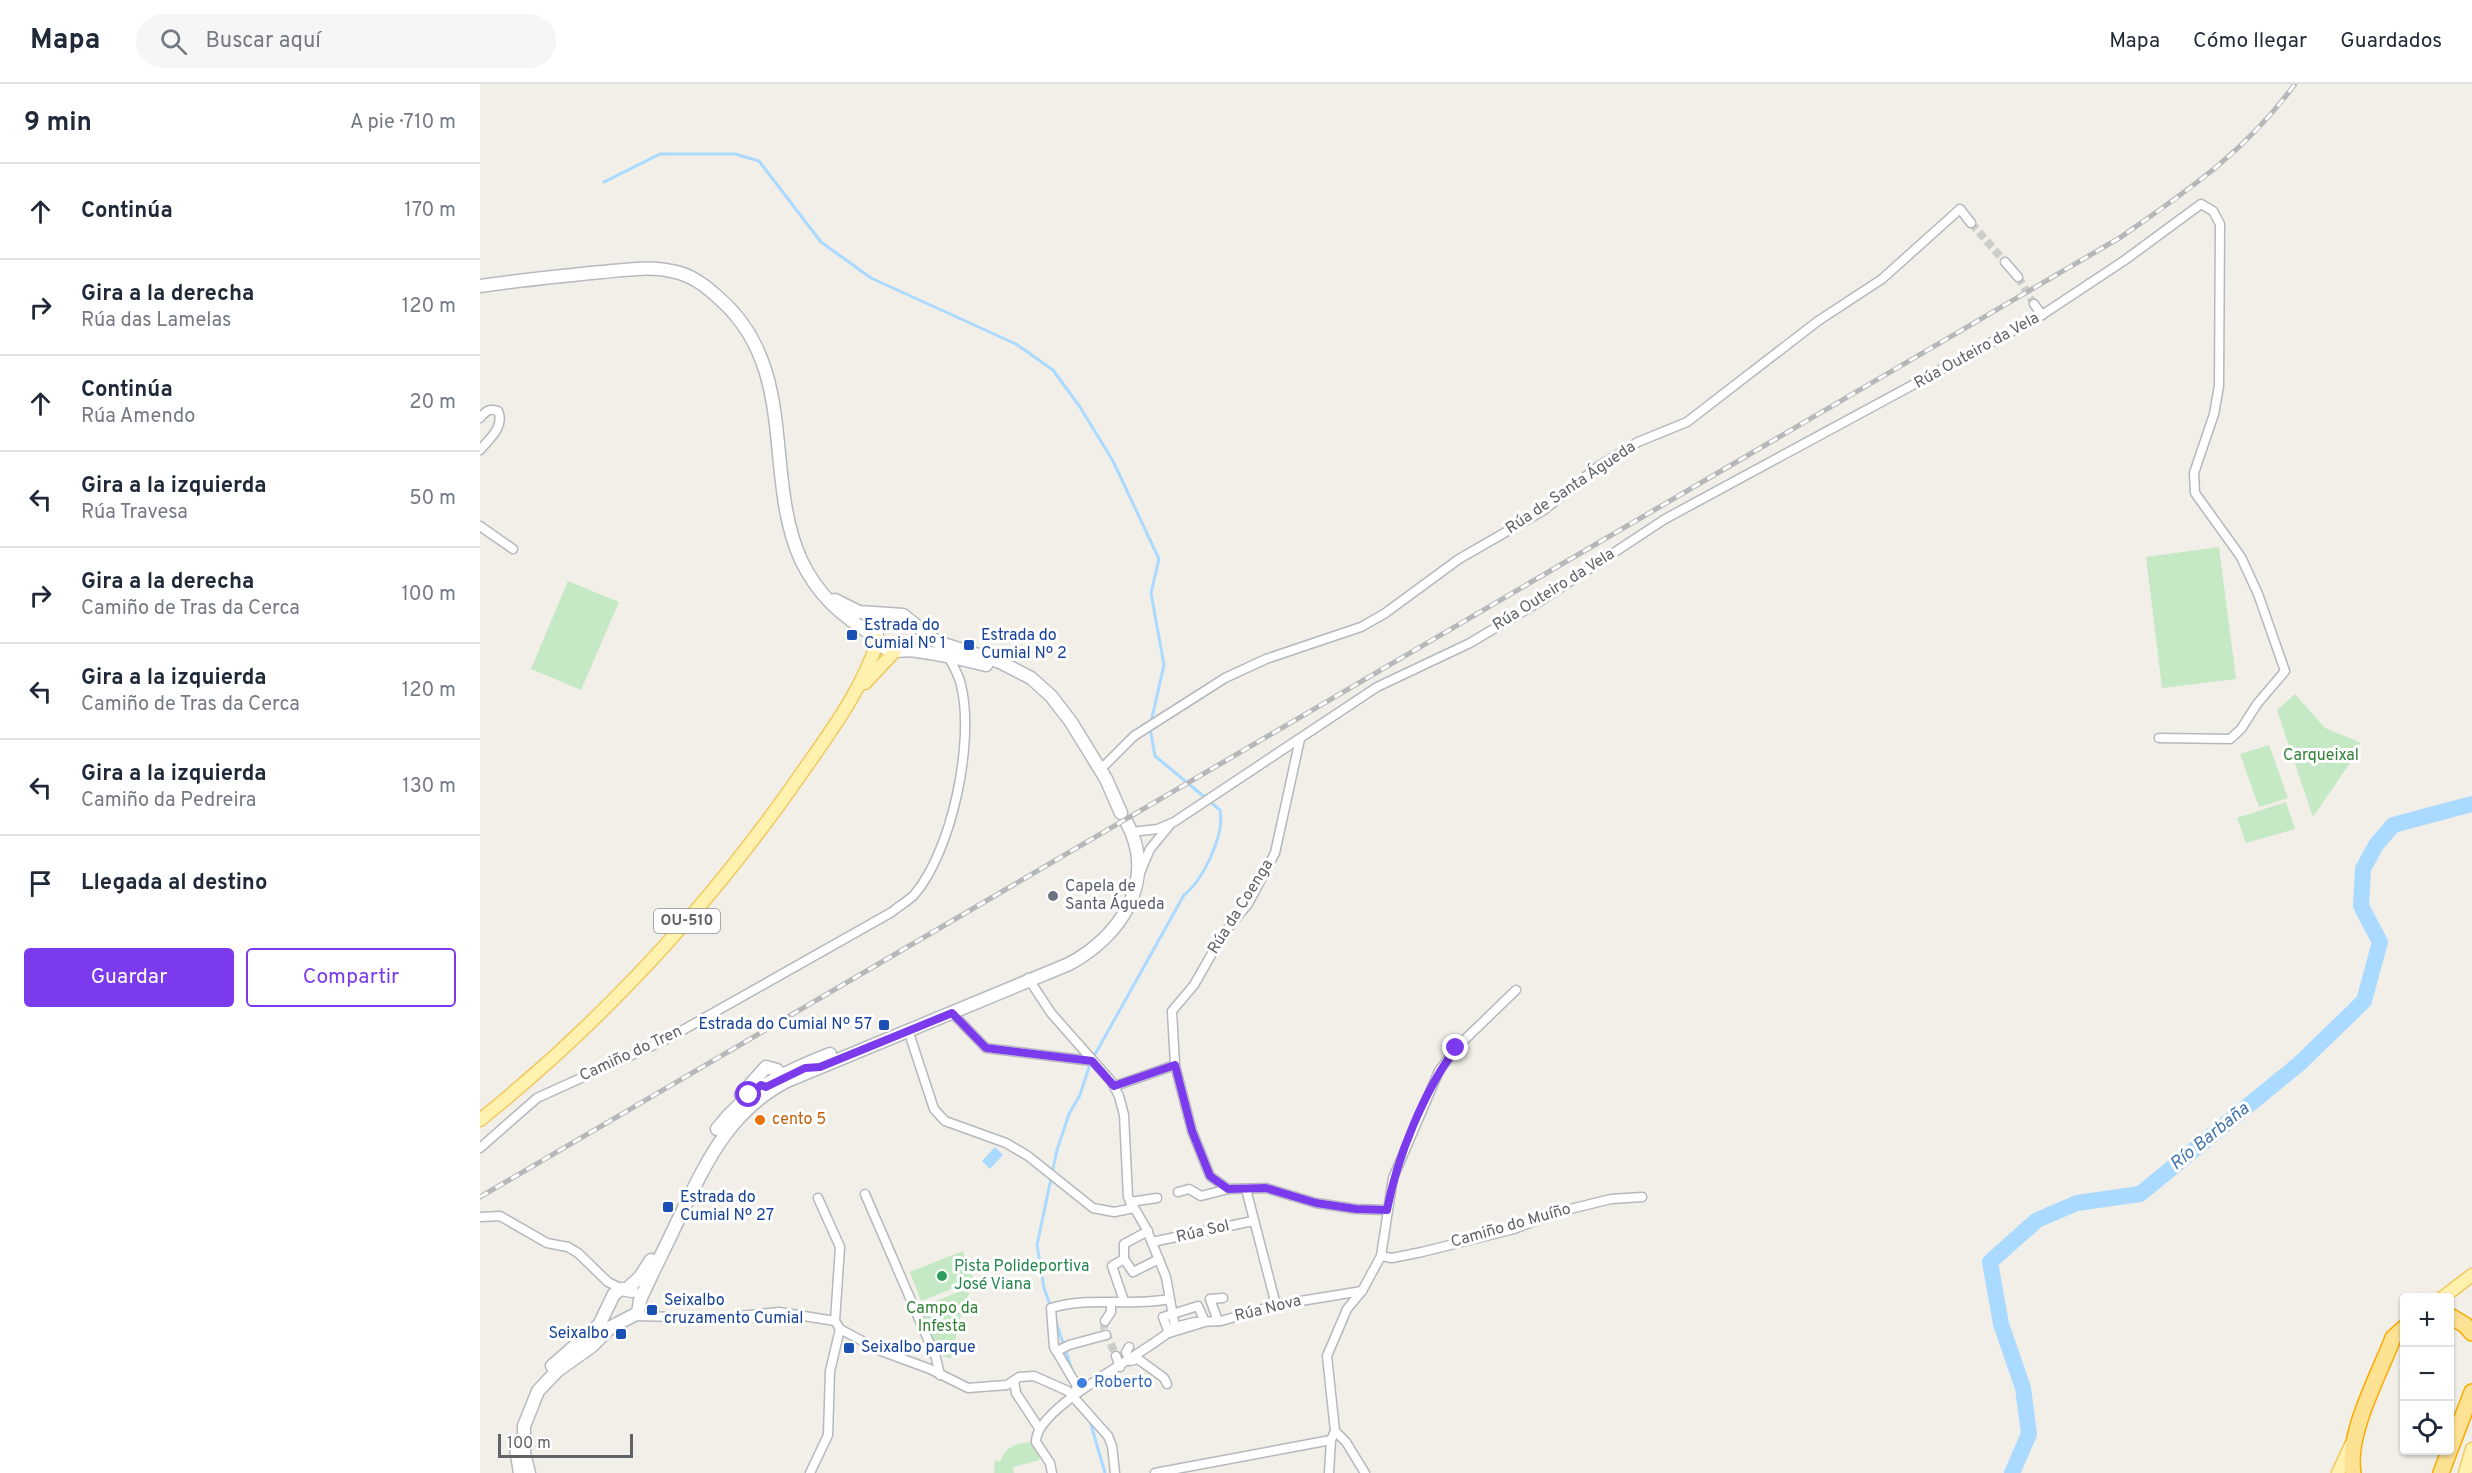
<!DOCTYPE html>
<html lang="es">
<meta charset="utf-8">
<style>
:root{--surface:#fff;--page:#f6f6f7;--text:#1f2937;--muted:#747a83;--line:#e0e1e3;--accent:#7c3aed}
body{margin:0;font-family:Overpass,sans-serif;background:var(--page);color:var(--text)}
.controls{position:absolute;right:18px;bottom:18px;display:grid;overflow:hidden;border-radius:6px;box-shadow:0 2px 4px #0004}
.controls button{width:54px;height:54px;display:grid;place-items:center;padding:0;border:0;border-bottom:2px solid var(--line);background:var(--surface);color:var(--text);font:30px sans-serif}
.scale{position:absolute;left:18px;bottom:15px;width:135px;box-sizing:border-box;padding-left:6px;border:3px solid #5f6368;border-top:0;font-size:16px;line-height:21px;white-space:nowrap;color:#5f6368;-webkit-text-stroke:4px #fff;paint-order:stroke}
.stop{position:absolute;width:18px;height:18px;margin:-14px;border:4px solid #7c3aed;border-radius:50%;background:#fff}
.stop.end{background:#7c3aed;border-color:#fff;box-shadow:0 2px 6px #0008}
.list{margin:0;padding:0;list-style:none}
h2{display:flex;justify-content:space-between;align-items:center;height:78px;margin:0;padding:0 24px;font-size:26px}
h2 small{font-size:20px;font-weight:400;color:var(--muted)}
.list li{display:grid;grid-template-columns:39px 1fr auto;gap:18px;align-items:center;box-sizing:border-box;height:96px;padding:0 24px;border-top:2px solid var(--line)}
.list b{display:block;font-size:22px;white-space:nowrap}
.list p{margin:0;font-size:20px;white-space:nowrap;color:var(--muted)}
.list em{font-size:20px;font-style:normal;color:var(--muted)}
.actions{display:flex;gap:12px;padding:18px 24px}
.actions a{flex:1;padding:14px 0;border:2px solid var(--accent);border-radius:6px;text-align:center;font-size:21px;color:var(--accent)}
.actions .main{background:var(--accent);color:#fff}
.icon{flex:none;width:33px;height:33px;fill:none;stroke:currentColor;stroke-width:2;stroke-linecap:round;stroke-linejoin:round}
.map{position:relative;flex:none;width:1992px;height:1389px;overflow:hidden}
header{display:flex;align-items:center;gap:36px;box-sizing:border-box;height:84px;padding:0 30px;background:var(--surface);border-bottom:2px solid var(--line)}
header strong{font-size:28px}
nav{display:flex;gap:33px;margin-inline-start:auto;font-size:21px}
.search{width:420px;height:54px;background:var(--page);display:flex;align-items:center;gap:15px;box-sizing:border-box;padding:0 21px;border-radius:33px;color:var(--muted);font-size:22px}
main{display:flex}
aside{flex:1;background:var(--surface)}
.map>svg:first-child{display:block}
.green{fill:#c5e8c5}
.water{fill:#aadaff}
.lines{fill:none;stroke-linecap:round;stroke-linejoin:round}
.stream{stroke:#aadaff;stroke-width:3}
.river{stroke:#aadaff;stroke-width:16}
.street-tunnel{stroke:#ccccc8;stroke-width:8;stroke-dasharray:8 4;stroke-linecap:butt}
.street-casing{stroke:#b5b8bc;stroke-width:11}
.secondary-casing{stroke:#b6babf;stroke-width:15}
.primary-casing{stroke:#f2c960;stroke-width:15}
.highway-casing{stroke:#f9ab00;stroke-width:18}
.street{stroke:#fff;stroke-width:8}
.secondary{stroke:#fff;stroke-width:12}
.primary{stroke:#fff2af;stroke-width:12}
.highway{stroke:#fde293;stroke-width:15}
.rail-casing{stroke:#b6b7b8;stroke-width:5}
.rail{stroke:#fff;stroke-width:3;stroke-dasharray:9;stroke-linecap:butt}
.route{stroke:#7c3aed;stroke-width:8}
.transit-dot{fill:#1a4fb4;stroke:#fff;stroke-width:2}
.worship-dot{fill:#6b7280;stroke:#fff;stroke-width:2}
.food-dot{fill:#e8710a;stroke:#fff;stroke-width:2}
.leisure-dot{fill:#2e9e5b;stroke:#fff;stroke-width:2}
.shop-dot{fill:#3f7fe0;stroke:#fff;stroke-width:2}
.labels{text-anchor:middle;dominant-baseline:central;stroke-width:6;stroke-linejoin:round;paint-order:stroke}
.shield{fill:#fff;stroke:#8f9295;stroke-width:1.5}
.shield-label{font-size:15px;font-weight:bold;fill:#5f6368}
.street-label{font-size:16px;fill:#5f6368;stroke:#fff}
.transit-label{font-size:16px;fill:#164399;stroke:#fff;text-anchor:start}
.park-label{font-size:16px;fill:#348238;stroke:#fff}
.worship-label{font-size:16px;fill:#5b616d;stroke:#fff;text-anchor:start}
.food-label{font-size:16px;fill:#c56008;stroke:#fff;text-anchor:start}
.leisure-label{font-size:16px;fill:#27864d;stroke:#fff;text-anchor:start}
.shop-label{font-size:16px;fill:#366cbe;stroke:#fff;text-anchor:start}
.water-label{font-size:18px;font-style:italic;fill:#4174aa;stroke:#fff}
</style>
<header>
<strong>Mapa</strong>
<div class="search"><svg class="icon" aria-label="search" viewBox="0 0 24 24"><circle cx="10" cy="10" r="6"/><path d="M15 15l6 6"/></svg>Buscar aquí</div>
<nav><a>Mapa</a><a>Cómo llegar</a><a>Guardados</a></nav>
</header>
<main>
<aside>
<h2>9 min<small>A pie · 710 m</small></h2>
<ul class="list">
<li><svg class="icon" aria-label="ahead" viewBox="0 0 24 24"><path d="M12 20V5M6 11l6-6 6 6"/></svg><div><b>Continúa</b></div><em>170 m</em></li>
<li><svg class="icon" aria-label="right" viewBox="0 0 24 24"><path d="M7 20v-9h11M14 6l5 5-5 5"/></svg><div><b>Gira a la derecha</b><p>Rúa das Lamelas</p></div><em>120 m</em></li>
<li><svg class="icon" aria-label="ahead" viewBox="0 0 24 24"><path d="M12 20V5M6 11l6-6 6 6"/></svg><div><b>Continúa</b><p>Rúa Amendo</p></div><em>20 m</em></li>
<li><svg class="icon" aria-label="left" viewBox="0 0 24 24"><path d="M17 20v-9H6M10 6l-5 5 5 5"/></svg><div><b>Gira a la izquierda</b><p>Rúa Travesa</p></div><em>50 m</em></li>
<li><svg class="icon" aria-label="right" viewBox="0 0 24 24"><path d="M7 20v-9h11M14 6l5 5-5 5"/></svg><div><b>Gira a la derecha</b><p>Camiño de Tras da Cerca</p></div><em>100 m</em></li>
<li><svg class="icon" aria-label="left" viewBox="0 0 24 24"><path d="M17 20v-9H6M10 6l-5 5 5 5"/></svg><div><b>Gira a la izquierda</b><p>Camiño de Tras da Cerca</p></div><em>120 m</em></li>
<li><svg class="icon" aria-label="left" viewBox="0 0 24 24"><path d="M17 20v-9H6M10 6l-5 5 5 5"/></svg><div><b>Gira a la izquierda</b><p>Camiño da Pedreira</p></div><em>130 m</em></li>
<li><svg class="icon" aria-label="arrive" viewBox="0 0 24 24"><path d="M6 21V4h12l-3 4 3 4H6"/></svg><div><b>Llegada al destino</b></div></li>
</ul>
<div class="actions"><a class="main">Guardar</a><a>Compartir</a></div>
</aside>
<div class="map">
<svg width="1992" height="1389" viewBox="0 0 1992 1389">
<rect width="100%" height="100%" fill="#f1efe8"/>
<g class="green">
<path d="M1739 463 1756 595 1682 604 1666 473Z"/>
<path d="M88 497 139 518 101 606 51 585Z"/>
<path d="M1815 610 1845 644 1881 659 1872 676 1833 733 1797 626Z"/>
<path d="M1789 661 1808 714 1779 723 1760 670Z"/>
<path d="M1806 718 1815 745 1766 759 1757 734Z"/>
<path d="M483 1167 494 1196 441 1217 430 1188Z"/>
<path d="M488 1204 489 1209 482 1227 471 1274C451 1274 445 1239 439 1224Z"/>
<path d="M555 1358 560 1376 533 1383 534 1389H514L515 1376 520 1378C527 1360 538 1359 555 1358Z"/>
</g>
<path class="water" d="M515 1063 523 1071 510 1085 502 1077Z"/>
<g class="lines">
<g class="stream">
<path d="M124 98 180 70H255L279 77 341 158 391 194 536 260 573 286 600 323 633 377 679 475 671 509 684 581 671 638"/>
<path d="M613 974 704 811C723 796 745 751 740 726L675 672 670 644"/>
<path d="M571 1223 564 1204 557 1161 577 1066 589 1030 600 1011 610 980"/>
<path d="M575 1235 593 1289"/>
<path d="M610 1337 625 1389"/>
</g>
<path class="river" d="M1532 1389 1549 1350 1543 1304 1521 1240 1510 1178 1557 1136 1597 1119 1660 1110 1819 980 1884 917 1900 858 1881 822 1883 785 1896 761 1913 741 1992 720"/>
<g class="street-tunnel">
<path d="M1491 139 1525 178"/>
<path d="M1538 193 1554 220"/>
<path d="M625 1237 624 1244 636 1272"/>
</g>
<defs>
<g id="street">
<path d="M1525 178 1538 193"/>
<path d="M1554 220 1562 231"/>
<path d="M0 334C6 327 9 324 18 327 25 343 9 355 0 366"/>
<path d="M0 442 33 465"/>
<path d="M820 655 795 769 768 820 743 850 714 901 692 927 695 981 712 1047 730 1092 748 1105 786 1104 836 1119 876 1125 907 1126"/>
<path d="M620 686 654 652 745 594 786 575 881 543 904 530 979 475 1064 426 1116 384 1158 358 1207 338 1338 237 1402 195 1480 125 1491 139"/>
<path d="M651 748 678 745 694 738 897 603 990 559 1059 518 1185 435 1562 231 1645 176 1721 120 1733 127 1740 140 1739 302 1734 330 1714 389 1715 409 1761 473 1778 510 1805 587 1777 620 1761 645 1750 655 1679 654"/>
<path d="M660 789 670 765 689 742"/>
<path d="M548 894 571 929 631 997 639 1012 644 1031 648 1113 666 1144 686 1193 695 1243"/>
<path d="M472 929 506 964 612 977"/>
<path d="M428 946 454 1025 465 1037 526 1059 548 1072 613 1124 634 1128 654 1124"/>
<path d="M635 1002 695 981"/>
<path d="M0 1064 57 1014 187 955 412 828C419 822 428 817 434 811 472 767 495 657 481 601 479 591 473 581 468 572"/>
<path d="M766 1105 796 1221"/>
<path d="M698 1108 709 1105 721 1112 748 1105"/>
<path d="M385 1110 456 1274 460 1291"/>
<path d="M338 1114 360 1163 355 1237"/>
<path d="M650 1118 677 1114"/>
<path d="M0 1133 20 1132 67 1159 88 1163 98 1169 128 1198 142 1205"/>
<path d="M672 1158 773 1137"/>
<path d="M901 1172 912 1174 942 1168 1034 1145 1078 1128 1131 1115 1162 1113"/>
<path d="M644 1175 653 1188 679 1175"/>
<path d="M644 1217 632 1182 644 1175V1160L668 1147"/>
<path d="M718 1222 725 1238 689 1249 683 1233Z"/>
<path d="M155 1232 241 1234 299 1228 355 1237 360 1245 401 1267 450 1285 488 1304 527 1301 539 1293 554 1292 588 1307 628 1352 632 1362 635 1389"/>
<path d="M625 1237 631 1228V1220"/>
<path d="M738 1237 730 1215 743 1214"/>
<path d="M695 1243 715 1238 741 1237 796 1221 882 1207"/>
<path d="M649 1263 646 1268 650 1277 658 1275 684 1294 687 1300"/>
<path d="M577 1267 589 1261 626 1251"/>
<path d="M636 1272 640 1283"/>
<path d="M534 1297 536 1309 559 1344"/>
<path d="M594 1311 597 1302 574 1263 571 1224C609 1212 651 1223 689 1215"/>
<path d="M855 1347 866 1358 885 1389"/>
<path d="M330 1389 348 1351 350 1287 360 1245"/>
<path d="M572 1389 570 1379 556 1358C555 1322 667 1270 695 1243"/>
<path d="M675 1389 851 1356"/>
<path d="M849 1389 851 1356 855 1347 847 1272 867 1225 882 1207 901 1172 913 1094 959 987 976 964 1036 906"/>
</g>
<g id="secondary">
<path d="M0 202C41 196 81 192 122 188 144 186 169 182 191 187 211 190 226 202 241 216 319 286 283 392 321 476 338 512 363 533 396 553"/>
<path d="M355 516 379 528 423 531 457 558 520 578 551 594 571 612 591 638 626 695 641 729"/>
<path d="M408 531C393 539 392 561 410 566 418 568 428 565 437 567 460 570 483 575 506 581"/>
<path d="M261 1011 286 983 297 986 301 994"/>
<path d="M237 1045C268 1005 304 988 350 970"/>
<path d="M147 1205 160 1193 171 1176"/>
<path d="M72 1282 119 1241 134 1210 142 1205 152 1207"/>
<path d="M36 1364 40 1389"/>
<path d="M49 1389 44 1369V1342L58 1307 77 1287 112 1262 131 1243 158 1229 160 1216C173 1187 187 1160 200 1132 227 1077 250 1026 307 997L589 880C640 853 678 797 647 739"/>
</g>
<g id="primary">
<path d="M385 599 415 567"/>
<path d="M0 1036C123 937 231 820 321 690 351 647 382 606 398 556"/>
<path d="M1962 1214 1992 1191"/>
<path d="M1858 1389 1871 1361"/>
<path d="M1985 1389 1992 1365"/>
</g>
<g id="highway">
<path d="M1970 1232 1985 1241 1992 1249"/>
<path d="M1873 1389C1866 1350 1899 1291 1913 1254L1924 1244"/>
<path d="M1961 1389 1992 1308"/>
</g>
</defs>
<use href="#street" class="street-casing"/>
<use href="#secondary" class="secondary-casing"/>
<use href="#primary" class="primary-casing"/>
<use href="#highway" class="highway-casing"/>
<use href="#street" class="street"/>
<use href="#secondary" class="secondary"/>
<use href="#primary" class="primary"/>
<use href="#highway" class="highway"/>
<defs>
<path id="rail" d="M0 1113 1641 153C1710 105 1765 68 1815 0"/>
</defs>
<use href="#rail" class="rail-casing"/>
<use href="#rail" class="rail"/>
</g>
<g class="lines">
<path class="route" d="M269 1011 281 1001 286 1003 325 984 340 983 472 929 506 964 612 977 634 1002 695 981 712 1047 730 1092 748 1105 786 1104 836 1119 876 1125 907 1126C917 1073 944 1007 976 964"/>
</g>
<g class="transit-dot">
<rect x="366" y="545" width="12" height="12" rx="3"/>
<rect x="483" y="555" width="12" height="12" rx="3"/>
<rect x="398" y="935" width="12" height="12" rx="3"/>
<rect x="182" y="1117" width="12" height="12" rx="3"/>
<rect x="166" y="1220" width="12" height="12" rx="3"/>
<rect x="135" y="1244" width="12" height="12" rx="3"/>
<rect x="363" y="1258" width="12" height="12" rx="3"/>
</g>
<circle class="worship-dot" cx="573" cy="812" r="6"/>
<circle class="food-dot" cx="280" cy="1036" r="6"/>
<circle class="leisure-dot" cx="462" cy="1192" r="6"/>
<circle class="shop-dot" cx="602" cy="1299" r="6"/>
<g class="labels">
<rect class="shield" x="174" y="825" width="66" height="24" rx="4.5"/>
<g class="shield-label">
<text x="207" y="837">OU-510</text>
</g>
<g class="street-label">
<text transform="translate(1497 267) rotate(-29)">Rúa Outeiro da Vela</text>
<text transform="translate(1091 404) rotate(-34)">Rúa de Santa Águeda</text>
<text transform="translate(1074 506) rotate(-32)">Rúa Outeiro da Vela</text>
<text transform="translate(761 823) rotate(-58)">Rúa da Coenga</text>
<text transform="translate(151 970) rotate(-25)">Camiño do Tren</text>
<text transform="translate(1031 1142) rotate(-16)">Camiño do Muíño</text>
<text transform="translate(723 1148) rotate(-13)">Rúa Sol</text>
<text transform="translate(788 1225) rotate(-14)">Rúa Nova</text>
</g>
<g class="transit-label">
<text x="384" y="542">Estrada do<tspan x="384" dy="18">Cumial Nº 1</tspan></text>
<text x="501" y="552">Estrada do<tspan x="501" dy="18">Cumial Nº 2</tspan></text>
<text x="392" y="941" text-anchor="end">Estrada do Cumial Nº 57</text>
<text x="200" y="1114">Estrada do<tspan x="200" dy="18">Cumial Nº 27</tspan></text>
<text x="184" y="1217">Seixalbo<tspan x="184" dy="18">cruzamento Cumial</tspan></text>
<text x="129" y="1250" text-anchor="end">Seixalbo</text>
<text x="381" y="1264">Seixalbo parque</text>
</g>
<g class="park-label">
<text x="1841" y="672">Carqueixal</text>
<text x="462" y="1225">Campo da<tspan x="462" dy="18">Infesta</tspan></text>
</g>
<g class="worship-label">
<text x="585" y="803">Capela de<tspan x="585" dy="18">Santa Águeda</tspan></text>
</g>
<g class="food-label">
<text x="292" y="1036">cento 5</text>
</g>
<g class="leisure-label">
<text x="474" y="1183">Pista Polideportiva<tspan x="474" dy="18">José Viana</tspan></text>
</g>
<g class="shop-label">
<text x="614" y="1299">Roberto</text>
</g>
<g class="water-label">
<text transform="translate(1730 1053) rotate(-39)">Río Barbaña</text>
</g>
</g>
</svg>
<div class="controls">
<button>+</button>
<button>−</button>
<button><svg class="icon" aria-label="locate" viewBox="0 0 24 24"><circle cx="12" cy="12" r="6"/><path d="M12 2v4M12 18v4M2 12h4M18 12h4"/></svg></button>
</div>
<div class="scale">100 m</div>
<div class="stop" style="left:269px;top:1011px"></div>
<div class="stop end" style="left:976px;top:964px"></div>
</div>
</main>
